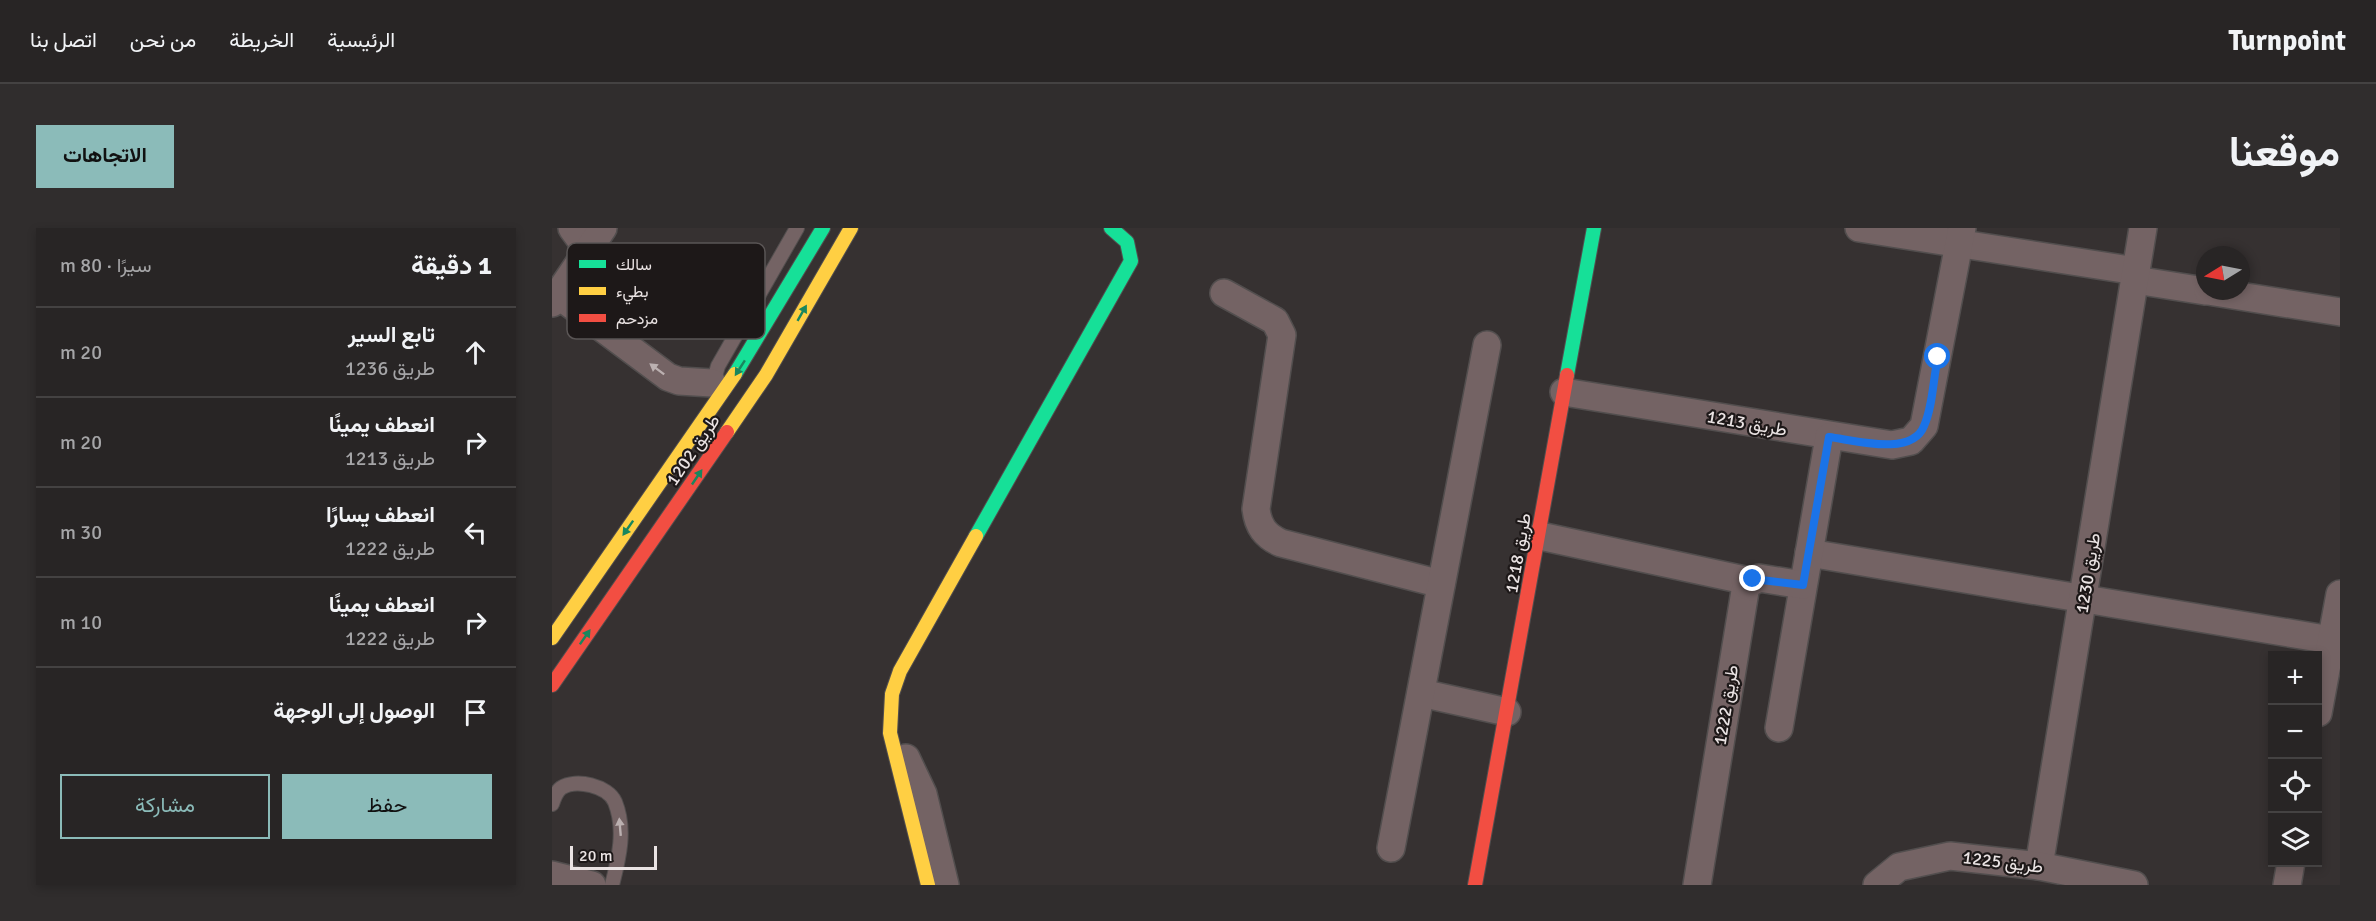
<!DOCTYPE html>
<html lang="ar">
<meta charset="utf-8">
<style>
:root{--surface:#282525;--page:#302d2d;--text:#f1f3f6;--muted:#a5a5a7;--line:#444242;--accent:#8bbbb9}
body{margin:0;font-family:Signika,Vazirmatn,sans-serif;background:var(--page);color:var(--text);direction:rtl}
.controls{position:absolute;right:18px;bottom:18px;display:grid;overflow:hidden;border-radius:0px;box-shadow:0 3px 9px #0003}
.controls button{width:54px;height:54px;display:grid;place-items:center;padding:0;border:0;border-bottom:2px solid var(--line);background:var(--surface);color:var(--text);font:30px sans-serif}
.compass{position:absolute;left:1644px;top:18px;width:54px;height:54px;border-radius:50%;background:var(--surface);box-shadow:0 3px 9px #0003;rotate:260deg}
.scale{position:absolute;left:18px;bottom:15px;width:87px;box-sizing:border-box;padding-left:6px;border:3px solid #eae3e3;border-top:0;font-size:16px;line-height:21px;white-space:nowrap;color:#eae3e3;-webkit-text-stroke:4px #1d1818;paint-order:stroke}
.stop{position:absolute;width:18px;height:18px;margin:-14px;border:4px solid #1a73e8;border-radius:50%;background:#fff}
.stop.end{background:#1a73e8;border-color:#fff;box-shadow:0 2px 6px #0008}
.list{margin:0;padding:0;list-style:none}
h2{display:flex;justify-content:space-between;align-items:center;height:78px;margin:0;padding:0 24px;font-size:26px}
h2 small{font-size:20px;font-weight:400;color:var(--muted)}
.list li{display:grid;grid-template-columns:39px 1fr auto;gap:18px;align-items:center;box-sizing:border-box;height:90px;padding:0 24px;border-top:2px solid var(--line)}
.list b{display:block;font-size:22px;white-space:nowrap}
.list p{margin:0;font-size:20px;white-space:nowrap;color:var(--muted)}
.list em{font-size:20px;font-style:normal;color:var(--muted)}
.actions{display:flex;gap:12px;padding:18px 24px}
.actions a{flex:1;padding:14px 0;border:2px solid var(--accent);border-radius:0px;text-align:center;font-size:21px;color:var(--accent)}
.actions .main{background:var(--accent);color:#111}
.icon{flex:none;width:33px;height:33px;fill:none;stroke:currentColor;stroke-width:2;stroke-linecap:round;stroke-linejoin:round}
.map{position:relative;flex:none;width:1788px;height:657px;overflow:hidden;direction:ltr;border-radius:0px}
header{display:flex;align-items:center;gap:36px;box-sizing:border-box;height:84px;padding:0 30px;background:var(--surface);border-bottom:2px solid var(--line)}
header strong{font-size:28px}
nav{display:flex;gap:33px;margin-inline-start:auto;font-size:21px}
.intro{display:flex;align-items:center;justify-content:space-between;box-sizing:border-box;height:144px;padding:0 36px}
h1{margin:0;font-size:42px}
.button{padding:15px 27px;border-radius:0px;background:var(--accent);color:#111;font-size:21px;font-weight:700}
main{display:flex;gap:36px;padding:0 36px}
aside{flex:1;background:var(--surface);border-radius:0px;box-shadow:0 3px 9px #0003}
.map>svg:first-child{display:block}
.lines{fill:none;stroke-linecap:round;stroke-linejoin:round}
.lane-casing{stroke:#524e4e;stroke-width:16}
.street-casing{stroke:#524e4e;stroke-width:30}
.fast-casing{stroke:#524e4e;stroke-width:16}
.slow-casing{stroke:#524e4e;stroke-width:16}
.jam-casing{stroke:#524e4e;stroke-width:16}
.lane{stroke:#746364;stroke-width:14}
.street{stroke:#746364;stroke-width:27}
.fast{stroke:#16e098;stroke-width:14}
.slow{stroke:#ffcf43;stroke-width:14}
.jam{stroke:#f24e42;stroke-width:14}
.oneway{fill:#19865e}
.oneway2{fill:#bbb0b0}
.route{stroke:#1a73e8;stroke-width:8}
.labels{text-anchor:middle;dominant-baseline:central;stroke-width:4.5;stroke-linejoin:round;paint-order:stroke}
.street-label{font-size:18px;fill:#eae3e3;stroke:#1d1818}
.key{fill:#1d1818;stroke:#5a5555;stroke-width:1.5}
.key-label{font-size:16px;fill:#eae3e3}
</style>
<header>
<strong>Turnpoint</strong>
<nav><a>الرئيسية</a><a>الخريطة</a><a>من نحن</a><a>اتصل بنا</a></nav>
</header>
<div class="intro"><h1>موقعنا</h1><a class="button">الاتجاهات</a></div>
<main>
<div class="map">
<svg width="1788" height="657" viewBox="0 0 1788 657">
<rect width="100%" height="100%" fill="#363131"/>
<g class="lines">
<defs>
<g id="lane">
<path d="M160 159 166 138 245 0"/>
<path d="M0 576C2 570 4 564 9 560 24 550 56 558 63 574 74 601 67 630 60 657"/>
</g>
<g id="street">
<path d="M20 0 36 22"/>
<path d="M1307 0 1584 43"/>
<path d="M1583 52 1653 63"/>
<path d="M1656 63 1788 84"/>
<path d="M672 65 723 93 730 107 704 281C706 298 713 308 729 315L889 356"/>
<path d="M6 67 116 149 127 153 160 155"/>
<path d="M0 75 51 0"/>
<path d="M1012 164 1340 217 1359 213 1372 198 1410 0"/>
<path d="M988 308 1197 353"/>
<path d="M1257 325 1779 412"/>
<path d="M869 465 955 484"/>
<path d="M1766 485 1788 366"/>
<path d="M1227 500 1277 209"/>
<path d="M354 530 371 566 393 657"/>
<path d="M839 620 935 117"/>
<path d="M1487 638 1591 0"/>
<path d="M0 647 40 657"/>
<path d="M1145 657 1194 357 1207 350 1251 357"/>
<path d="M1325 657 1347 639 1398 628 1487 638 1582 657"/>
<path d="M1735 657 1739 634"/>
</g>
<g id="fast">
<path d="M183 146 271 0"/>
<path d="M1015 147 1042 0"/>
<path d="M424 308 579 33 575 14 559 0"/>
</g>
<g id="slow">
<path d="M175 204 214 147 299 0"/>
<path d="M0 410 183 146"/>
<path d="M376 657 338 505 340 466 348 443 424 308"/>
</g>
<g id="jam">
<path d="M0 457 175 204"/>
<path d="M923 657 1015 147"/>
</g>
</defs>
<use href="#lane" class="lane-casing"/>
<use href="#street" class="street-casing"/>
<use href="#fast" class="fast-casing"/>
<use href="#slow" class="slow-casing"/>
<use href="#jam" class="jam-casing"/>
<use href="#lane" class="lane"/>
<use href="#street" class="street"/>
<use href="#fast" class="fast"/>
<use href="#slow" class="slow"/>
<use href="#jam" class="jam"/>
</g>
<defs><path id="oneway-solid" d="M-6-.8H1V-3.2L6.5 0L1 3.2V.8H-6Z" transform="scale(1.5)"/></defs>
<g class="oneway">
<use href="#oneway-solid" transform="translate(250 85) rotate(-60)"/>
<use href="#oneway-solid" transform="translate(188 140) rotate(123)"/>
<use href="#oneway-solid" transform="translate(145 249) rotate(-56)"/>
<use href="#oneway-solid" transform="translate(76 300) rotate(125)"/>
<use href="#oneway-solid" transform="translate(33 409) rotate(-55)"/>
</g>
<g class="oneway2">
<use href="#oneway-solid" transform="translate(105 141) rotate(-143)"/>
<use href="#oneway-solid" transform="translate(68 599) rotate(-95)"/>
</g>
<g class="lines">
<path class="route" d="M1201 351 1251 357 1277 209C1302 212 1360 229 1372 198 1381 178 1381 151 1386 129"/>
</g>
<g class="labels">
<g class="street-label">
<text transform="translate(1195 195) rotate(10)">طريق 1213</text>
<text transform="translate(141 222) rotate(-56)">طريق 1202</text>
<text transform="translate(966 325) rotate(-80)">طريق 1218</text>
<text transform="translate(1536 345) rotate(-81)">طريق 1230</text>
<text transform="translate(1174 477) rotate(-81)">طريق 1222</text>
<text transform="translate(1451 634) rotate(7)">طريق 1225</text>
</g>
</g>
<rect x="15" y="15" width="198" height="96" rx="9" class="key"/>
<rect x="27" y="32" width="27" height="8" fill="#16e098"/>
<rect x="27" y="59" width="27" height="8" fill="#ffcf43"/>
<rect x="27" y="86" width="27" height="8" fill="#f24e42"/>
<g class="key-label">
<text x="64" y="42">سالك</text>
<text x="64" y="69">بطيء</text>
<text x="64" y="96">مزدحم</text>
</g>
</svg>
<div class="controls">
<button>+</button>
<button>−</button>
<button><svg class="icon" aria-label="locate" viewBox="0 0 24 24"><circle cx="12" cy="12" r="6"/><path d="M12 2v4M12 18v4M2 12h4M18 12h4"/></svg></button>
<button><svg class="icon" aria-label="layers" viewBox="0 0 24 24"><path d="M12 4l9 5-9 5-9-5zM3 14l9 5 9-5"/></svg></button>
</div>
<svg class="compass" viewBox="-18 -18 36 36"><path d="M0-13l5 13h-10z" fill="#e53935"/><path d="M0 13l5-13h-10z" fill="#a5a5a7"/></svg>
<div class="scale">20 m</div>
<div class="stop" style="left:1386px;top:129px"></div>
<div class="stop end" style="left:1201px;top:351px"></div>
</div>
<aside>
<h2>1 دقيقة<small>سيرًا · 80 m</small></h2>
<ul class="list">
<li><svg class="icon" aria-label="ahead" viewBox="0 0 24 24"><path d="M12 20V5M6 11l6-6 6 6"/></svg><div><b>تابع السير</b><p>طريق 1236</p></div><em>20 m</em></li>
<li><svg class="icon" aria-label="right" viewBox="0 0 24 24"><path d="M7 20v-9h11M14 6l5 5-5 5"/></svg><div><b>انعطف يمينًا</b><p>طريق 1213</p></div><em>20 m</em></li>
<li><svg class="icon" aria-label="left" viewBox="0 0 24 24"><path d="M17 20v-9H6M10 6l-5 5 5 5"/></svg><div><b>انعطف يسارًا</b><p>طريق 1222</p></div><em>30 m</em></li>
<li><svg class="icon" aria-label="right" viewBox="0 0 24 24"><path d="M7 20v-9h11M14 6l5 5-5 5"/></svg><div><b>انعطف يمينًا</b><p>طريق 1222</p></div><em>10 m</em></li>
<li><svg class="icon" aria-label="arrive" viewBox="0 0 24 24"><path d="M6 21V4h12l-3 4 3 4H6"/></svg><div><b>الوصول إلى الوجهة</b></div></li>
</ul>
<div class="actions"><a class="main">حفظ</a><a>مشاركة</a></div>
</aside>
</main>
